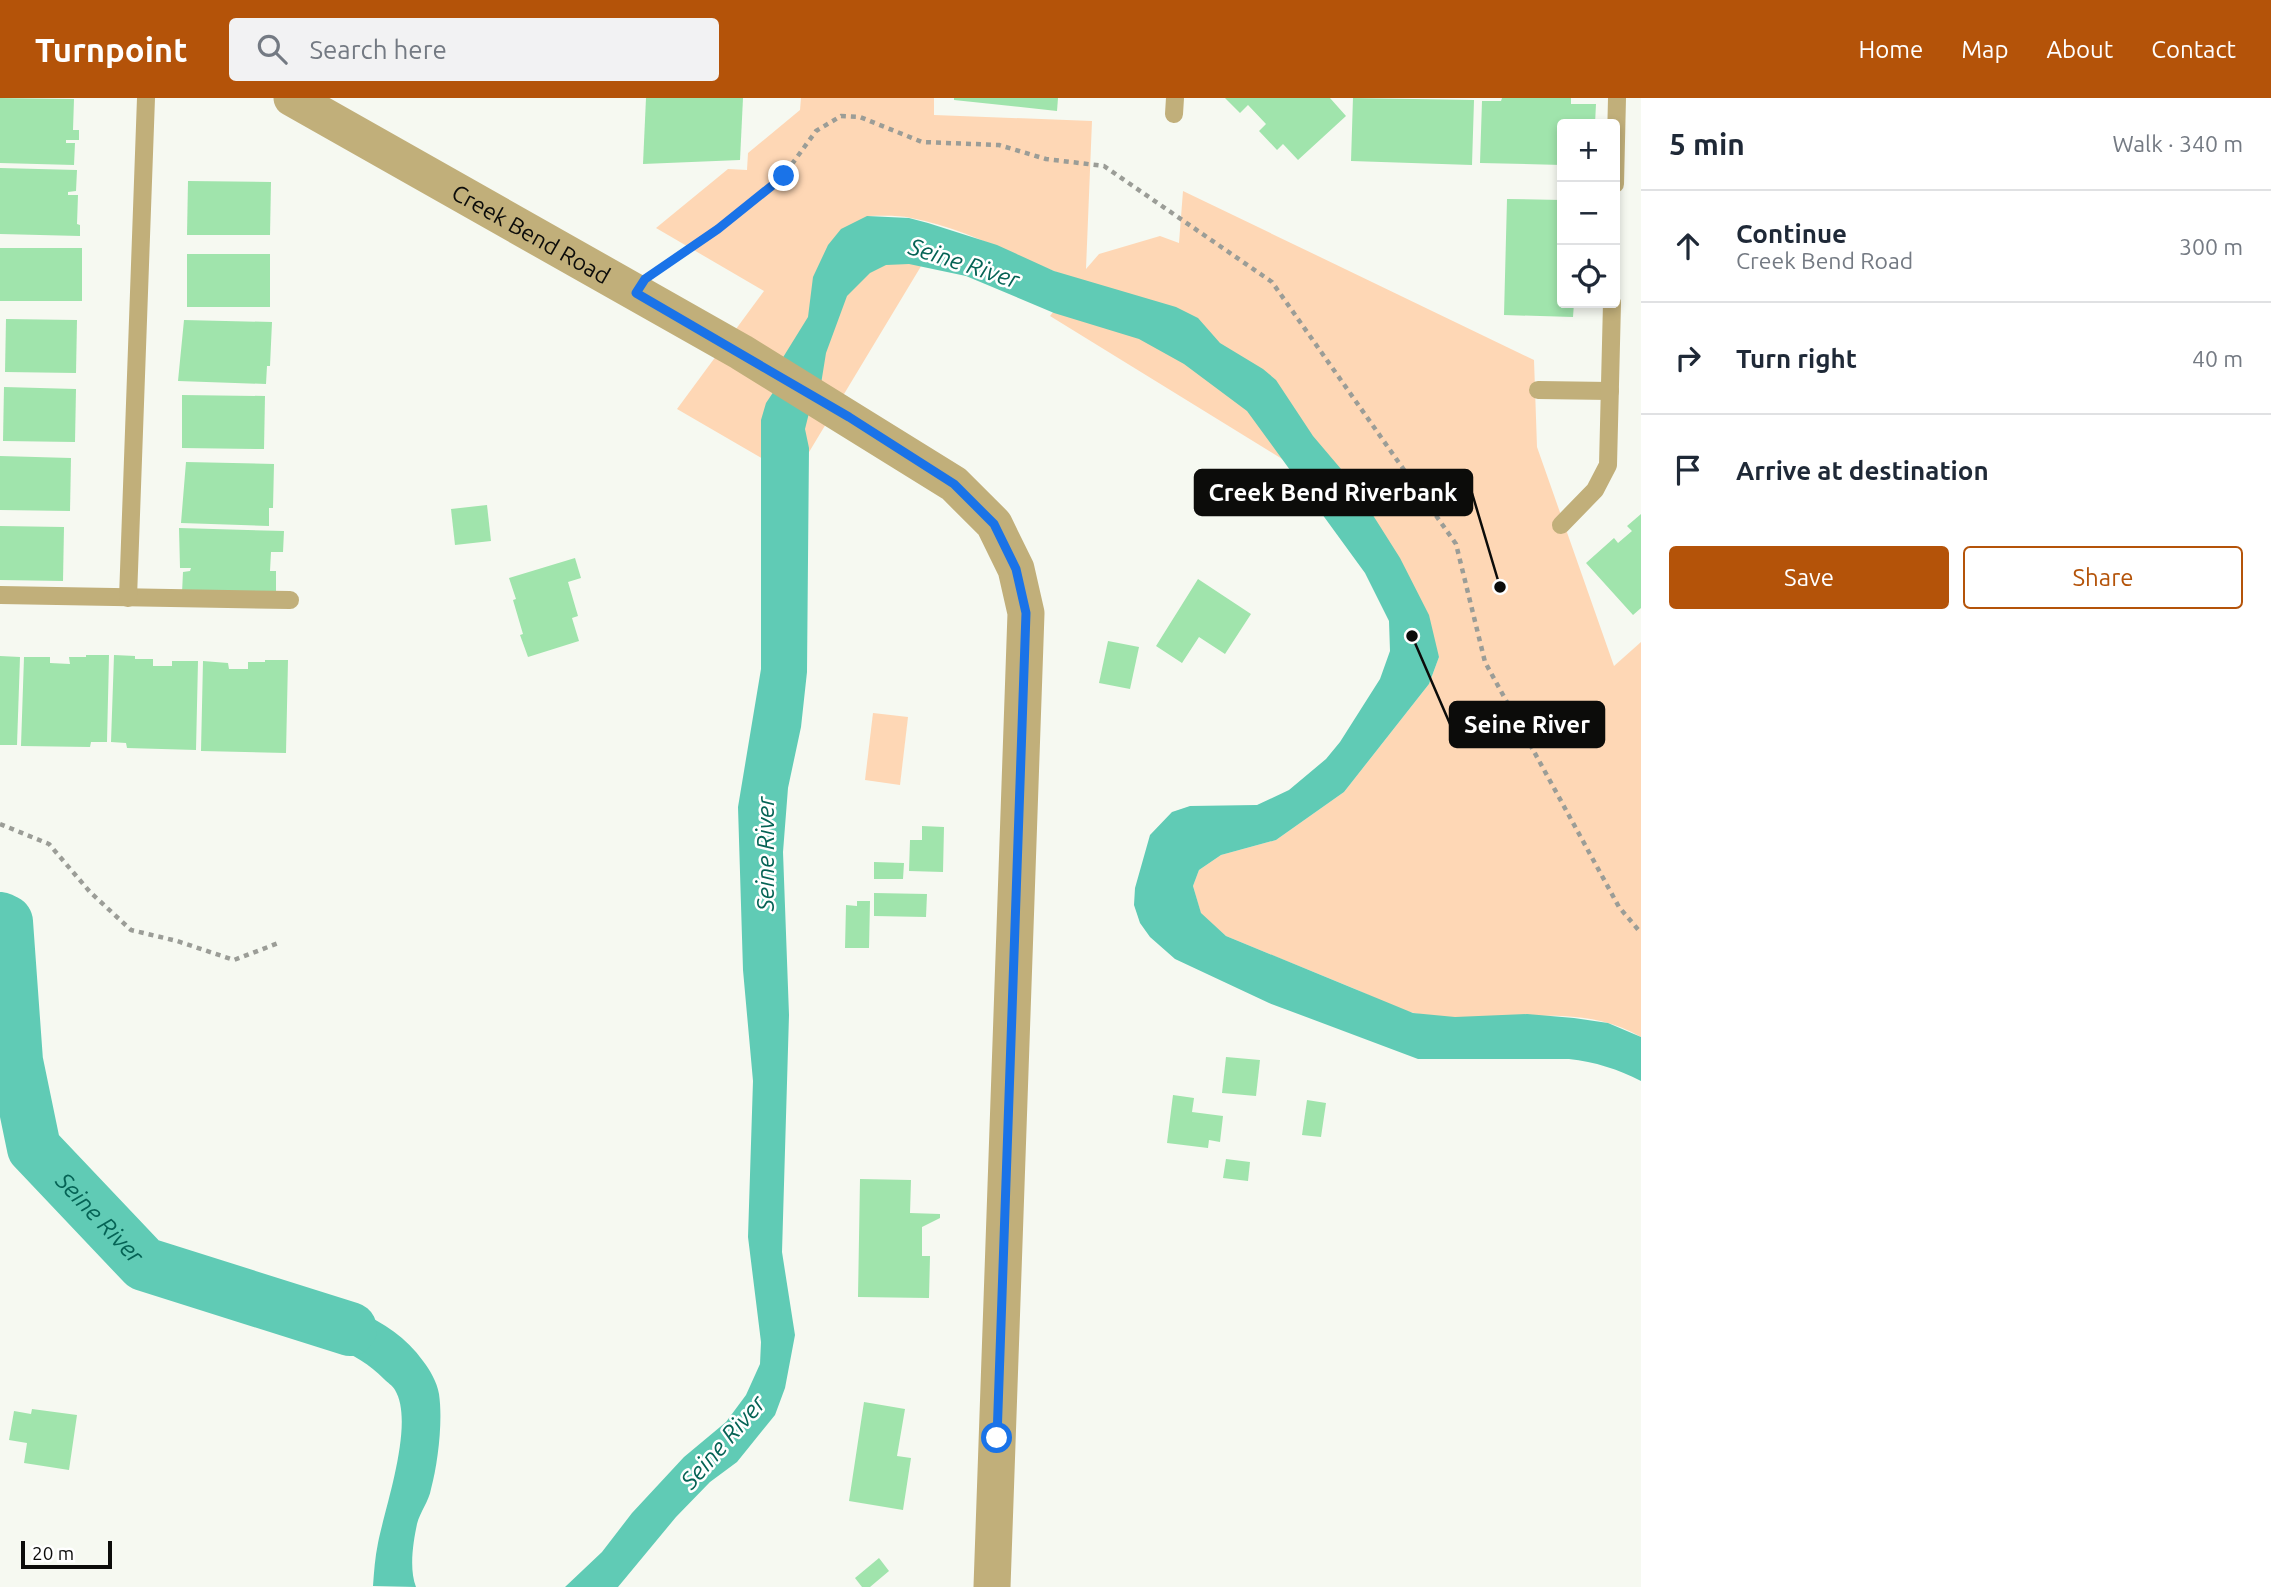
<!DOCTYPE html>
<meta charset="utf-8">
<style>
:root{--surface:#fff;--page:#f2f2f3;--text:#1f2937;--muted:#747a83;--line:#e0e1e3;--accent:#b45309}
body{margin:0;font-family:Ubuntu,sans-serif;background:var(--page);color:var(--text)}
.controls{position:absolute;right:21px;top:21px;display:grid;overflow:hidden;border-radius:7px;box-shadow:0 4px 10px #0003}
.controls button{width:63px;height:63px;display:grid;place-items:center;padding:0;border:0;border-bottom:2px solid var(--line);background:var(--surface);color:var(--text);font:35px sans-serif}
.scale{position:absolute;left:21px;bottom:18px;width:91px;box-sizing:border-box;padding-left:7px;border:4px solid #0c0c0a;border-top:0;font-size:19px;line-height:24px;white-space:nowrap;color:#0c0c0a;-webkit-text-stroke:5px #fff;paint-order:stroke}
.stop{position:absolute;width:21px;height:21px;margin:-16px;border:5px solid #1a73e8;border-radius:50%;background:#fff}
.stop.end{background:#1a73e8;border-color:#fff;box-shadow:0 2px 7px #0008}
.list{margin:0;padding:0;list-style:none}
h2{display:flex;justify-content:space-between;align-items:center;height:91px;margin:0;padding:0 28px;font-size:30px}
h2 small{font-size:23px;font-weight:400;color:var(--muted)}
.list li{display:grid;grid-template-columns:46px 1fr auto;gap:21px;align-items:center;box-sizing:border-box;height:112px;padding:0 28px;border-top:2px solid var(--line)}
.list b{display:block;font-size:26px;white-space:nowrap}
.list p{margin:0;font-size:23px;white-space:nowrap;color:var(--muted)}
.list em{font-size:23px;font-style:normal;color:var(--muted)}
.actions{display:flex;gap:14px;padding:21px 28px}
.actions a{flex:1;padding:16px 0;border:2px solid var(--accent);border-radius:7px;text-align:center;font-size:24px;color:var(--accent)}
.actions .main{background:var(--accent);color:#fff}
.icon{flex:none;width:38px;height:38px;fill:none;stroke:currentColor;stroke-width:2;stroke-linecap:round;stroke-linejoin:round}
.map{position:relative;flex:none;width:1641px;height:1489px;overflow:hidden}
header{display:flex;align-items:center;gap:42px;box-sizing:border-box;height:98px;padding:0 35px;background:var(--accent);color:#fff}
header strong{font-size:33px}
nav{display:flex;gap:38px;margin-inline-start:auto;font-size:24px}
.search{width:490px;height:63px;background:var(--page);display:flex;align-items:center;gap:18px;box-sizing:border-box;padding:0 24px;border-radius:7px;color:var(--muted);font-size:26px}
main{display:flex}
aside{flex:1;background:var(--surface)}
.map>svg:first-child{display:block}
.green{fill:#fed7b5}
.water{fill:#60cbb5}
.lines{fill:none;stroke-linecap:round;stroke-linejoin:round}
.river{stroke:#60cbb5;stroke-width:54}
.building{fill:#a0e4ac}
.path{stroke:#9b9d97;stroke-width:4.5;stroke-dasharray:5 5;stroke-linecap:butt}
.service{stroke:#c1af7a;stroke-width:18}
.minor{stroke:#c1af7a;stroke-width:37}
.route{stroke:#1a73e8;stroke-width:9}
.labels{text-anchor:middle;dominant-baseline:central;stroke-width:5;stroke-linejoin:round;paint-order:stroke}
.street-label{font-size:23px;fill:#0c0c0a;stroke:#fff}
.water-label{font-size:24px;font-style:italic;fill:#056355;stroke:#fff}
.leader{fill:none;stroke:#0c0c0a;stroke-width:2.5}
.callout-dot{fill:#0c0c0a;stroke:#fff;stroke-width:2.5}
.callout{fill:#0c0c0a;stroke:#0c0c0a;stroke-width:2.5}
.callout-label{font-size:24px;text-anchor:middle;font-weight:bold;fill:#fff}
</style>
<header>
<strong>Turnpoint</strong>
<div class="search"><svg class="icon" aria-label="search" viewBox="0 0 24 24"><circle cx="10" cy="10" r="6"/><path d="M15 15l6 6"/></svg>Search here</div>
<nav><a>Home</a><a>Map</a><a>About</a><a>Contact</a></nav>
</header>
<main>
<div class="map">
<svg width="1641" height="1489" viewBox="0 0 1641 1489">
<rect width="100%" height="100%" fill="#f6f9f1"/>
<g class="green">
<path d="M801 0H934V17L1092 23 1086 171 1099 156 1160 138 1179 145 1183 93 1534 262 1537 349 1614 568 1641 544V939C1572 898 1487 932 1414 915 1394 911 1374 899 1355 891 1312 873 1269 856 1226 838L1201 816 1193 788 1199 772 1221 757 1276 742 1344 694 1429 586 1439 559 1373 417 1050 218 1078 182C1022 163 970 131 911 120 897 117 882 118 868 118L932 150 794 379 677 311 764 193 656 130 728 71 747 72 748 55 800 12Z"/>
<path d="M873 615 908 619 900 687 865 682Z"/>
</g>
<g class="water">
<path d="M867 118 909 120 928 125 997 147 1054 173 1176 209 1198 220 1220 245 1263 271 1276 282 1313 338 1352 384 1400 460 1429 517 1439 559 1429 586 1344 694 1276 742 1221 757 1199 772 1193 788 1201 815 1226 838 1413 915 1455 919 1527 916 1574 920 1608 925 1641 939V983C1618 971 1595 964 1569 961H1418L1269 905 1175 861 1150 839 1140 825 1134 807 1135 790 1150 737 1172 714 1190 708 1257 707 1289 692 1326 661 1340 644 1380 581 1390 553 1389 523 1365 475 1247 313 1184 266 1139 241 1054 215 966 178 909 166 886 167 870 175 847 198 826 255 821 286 809 315 805 331 809 350 807 574 801 629 788 690 783 754 789 917 782 1154 795 1237 785 1290 775 1317 737 1364 710 1384 676 1419 618 1489H565L602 1454 632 1415 684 1359 726 1324 746 1297 760 1266 761 1244 748 1139 753 983 743 872 738 709 761 571V322L766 305 774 293 782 261 808 219 813 179 828 147 841 131Z"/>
<path d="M279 1192C332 1203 390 1216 423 1263 430 1272 437 1284 439 1296 443 1323 438 1365 431 1391 429 1403 420 1414 417 1426 413 1445 409 1471 416 1489L373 1488C374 1474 375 1459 378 1445 385 1409 415 1325 395 1292 393 1288 387 1284 384 1281 356 1252 317 1241 278 1235Z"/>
</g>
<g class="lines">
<path class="river" id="s1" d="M0 821 6 824 16 963 34 1050 144 1166 350 1231"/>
</g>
<g class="building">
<path d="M0 0 74 1 73 32H79V42H66V45H75L74 67 0 65Z"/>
<path d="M646 0H743L740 62 643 66Z"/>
<path d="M954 0H1058L1057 13 954 2Z"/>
<path d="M1225 0H1330L1346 18 1298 62 1283 46 1277 52 1259 33 1266 26 1248 7 1240 15Z"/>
<path d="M1353 0 1474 2 1472 67 1351 63Z"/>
<path d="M1502 0H1571V6H1596L1595 26H1562V67L1480 65 1482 3H1501Z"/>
<path d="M0 70 77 72 76 93 68 94V97H78L77 126 80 127V138L0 136Z"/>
<path d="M188 83 271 84 270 137H187Z"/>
<path d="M1507 101 1562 102V205H1574L1573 219 1504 217Z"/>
<rect x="0" y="150" width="82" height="53"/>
<rect x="187" y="156" width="83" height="53"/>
<path d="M6 221 77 222 76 275 5 274Z"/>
<path d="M184 222 272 224 270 268H267L266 286 178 283Z"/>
<path d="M4 289 76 291 75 344 3 343Z"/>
<path d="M182 297 265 298 264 351 182 350Z"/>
<path d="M0 358 71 360 70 413 0 412Z"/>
<path d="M186 364 274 366 273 410H269V428L181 425Z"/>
<path d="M487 407 491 443 455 447 451 411Z"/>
<path d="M1641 416V510L1633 517 1586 465 1614 440 1618 445 1632 433 1627 428Z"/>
<path d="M0 428 64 429 63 483 0 482Z"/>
<path d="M179 430 284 433 283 454H271L270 473H276V498L182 495 183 474 190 473 191 470H180Z"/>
<path d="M575 460 581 480 568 484 578 518 572 520 579 543 528 559 520 537 523 536 513 502 516 501 509 480Z"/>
<path d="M1198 481 1251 516 1225 556 1199 539 1182 565 1156 548Z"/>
<path d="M1108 543 1139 549 1130 591 1099 585Z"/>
<path d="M86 557H109L107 644H91L90 649 21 648 24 559H50V565L70 566 69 559H86Z"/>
<path d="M114 557 135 558V561H153V568H172V563H198L196 652 127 650 126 645 111 644Z"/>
<path d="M0 558 20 559 17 647H0Z"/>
<path d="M265 562H288L286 655 201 653 203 563 228 565 229 571H248V564H265Z"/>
<path d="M922 728 944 729 943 774 909 773 910 742H922Z"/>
<path d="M874 764 904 765 903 781H874Z"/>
<path d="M874 795 927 796 926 819 874 818Z"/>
<path d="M857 803H870L869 850H845L846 807 857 808Z"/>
<path d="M1226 959 1260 962 1256 998 1222 995Z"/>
<path d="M1173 997 1194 1000 1192 1014 1223 1018 1220 1044 1209 1042 1208 1050 1167 1045Z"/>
<path d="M1307 1002 1326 1005 1321 1039 1302 1037Z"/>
<path d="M1226 1061 1250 1064 1248 1083 1223 1080Z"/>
<path d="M860 1081 911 1082 910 1115 940 1116V1120L922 1129V1158H930L929 1200 858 1199Z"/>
<path d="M864 1304 905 1311 897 1358 911 1360 903 1412 849 1403Z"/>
<path d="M32 1311 77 1317 69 1372 24 1365 27 1345 9 1342 14 1313 31 1316Z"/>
<path d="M879 1460 889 1473 870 1489H862L855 1480Z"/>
</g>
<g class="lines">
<g class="path">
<path d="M659 171 718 131 784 77 816 33 841 18 860 19 922 44 999 47 1046 61 1104 68 1272 184 1456 446 1485 564 1619 809 1641 835"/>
<path d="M0 726 49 746 90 794 131 832 177 843 234 862 281 844"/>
</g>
<g class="service">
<path d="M1174 16 1175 0"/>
<path d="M1615 86 1617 0"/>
<path d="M1538 292 1610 293"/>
<path d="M1561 427 1595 392 1608 367 1612 205"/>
<path d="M0 497 290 502"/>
<path d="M128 500 146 0"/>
</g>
<path class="minor" id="s2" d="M292 0 741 254 954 386 994 426 1016 471 1026 515 992 1489"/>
</g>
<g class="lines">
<path class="route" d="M784 78 718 131 645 181 636 195 849 319 954 386 994 426 1016 471 1026 515 997 1340"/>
</g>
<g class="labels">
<g class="street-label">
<text stroke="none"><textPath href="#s2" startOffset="275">Creek Bend Road</textPath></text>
</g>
<g class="water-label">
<text transform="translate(964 165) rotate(18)">Seine River</text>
<text transform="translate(765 756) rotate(-90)">Seine River</text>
<text stroke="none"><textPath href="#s1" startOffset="331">Seine River</textPath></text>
<text transform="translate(723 1344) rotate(-49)">Seine River</text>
</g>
</g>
<path class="leader" d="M1500 489L1472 395M1412 538L1450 626"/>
<g class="callout-dot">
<circle cx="1500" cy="489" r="7"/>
<circle cx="1412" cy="538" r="7"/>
</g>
<g class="callout">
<rect x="1195" y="372" width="277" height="45" rx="7"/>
<rect x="1450" y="604" width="154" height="45" rx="7"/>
</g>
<g class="callout-label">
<text x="1333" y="403">Creek Bend Riverbank</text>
<text x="1527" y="635">Seine River</text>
</g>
</svg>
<div class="controls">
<button>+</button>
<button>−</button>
<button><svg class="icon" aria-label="locate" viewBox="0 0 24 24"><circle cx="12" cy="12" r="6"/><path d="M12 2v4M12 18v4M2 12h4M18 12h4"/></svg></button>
</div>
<div class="scale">20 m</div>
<div class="stop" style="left:997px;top:1340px"></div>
<div class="stop end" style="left:784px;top:78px"></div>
</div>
<aside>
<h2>5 min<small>Walk · 340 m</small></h2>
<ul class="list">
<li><svg class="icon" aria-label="ahead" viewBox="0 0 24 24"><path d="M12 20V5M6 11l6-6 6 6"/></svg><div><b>Continue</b><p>Creek Bend Road</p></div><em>300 m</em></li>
<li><svg class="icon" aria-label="right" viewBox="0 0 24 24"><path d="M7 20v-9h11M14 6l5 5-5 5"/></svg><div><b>Turn right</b></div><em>40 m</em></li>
<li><svg class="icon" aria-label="arrive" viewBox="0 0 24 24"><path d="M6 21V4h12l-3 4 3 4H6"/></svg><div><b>Arrive at destination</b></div></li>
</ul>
<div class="actions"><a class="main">Save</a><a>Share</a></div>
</aside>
</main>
